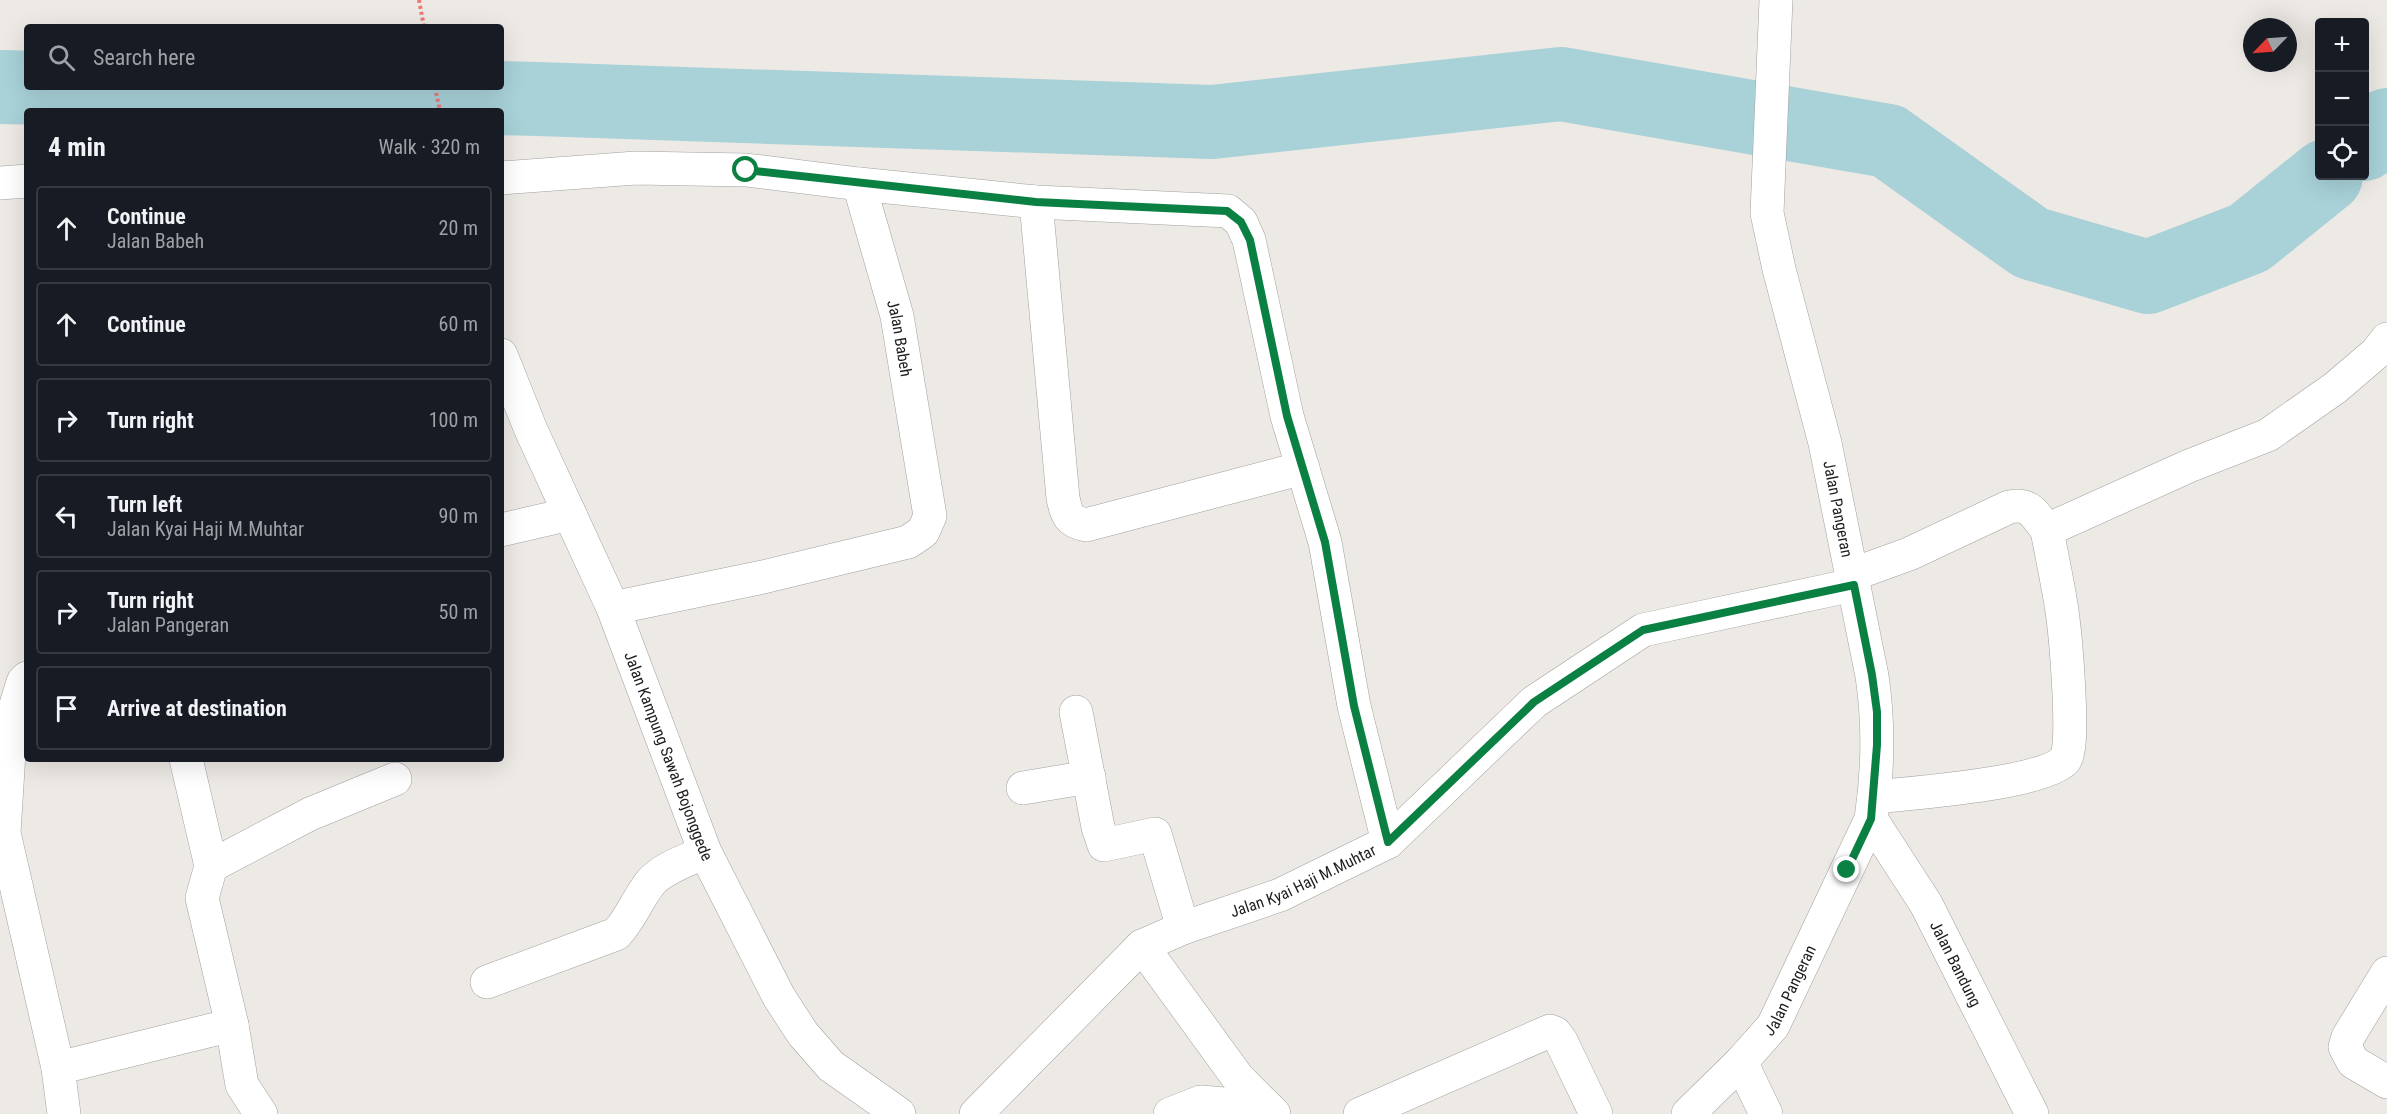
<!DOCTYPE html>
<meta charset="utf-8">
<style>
:root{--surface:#171b24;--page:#20242c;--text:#f1f3f6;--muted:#9ea1a6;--line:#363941}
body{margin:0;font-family:"Roboto Condensed",sans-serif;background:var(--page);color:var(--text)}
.controls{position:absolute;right:18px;top:18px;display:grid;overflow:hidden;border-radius:6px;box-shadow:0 6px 24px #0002}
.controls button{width:54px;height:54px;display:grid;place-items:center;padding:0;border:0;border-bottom:2px solid var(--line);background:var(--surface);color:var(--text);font:30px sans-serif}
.compass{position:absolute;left:2243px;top:18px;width:54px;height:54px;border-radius:50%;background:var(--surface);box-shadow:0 6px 24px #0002;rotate:245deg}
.stop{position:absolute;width:18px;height:18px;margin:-14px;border:4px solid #0b8043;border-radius:50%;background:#fff}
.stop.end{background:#0b8043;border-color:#fff;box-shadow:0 2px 6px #0008}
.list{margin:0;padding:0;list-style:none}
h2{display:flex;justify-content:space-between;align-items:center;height:78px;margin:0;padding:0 24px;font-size:26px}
h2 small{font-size:20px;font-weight:400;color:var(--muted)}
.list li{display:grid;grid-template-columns:39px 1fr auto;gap:18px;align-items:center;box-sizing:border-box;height:84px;margin:0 12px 12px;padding:0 12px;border:2px solid var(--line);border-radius:6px}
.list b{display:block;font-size:22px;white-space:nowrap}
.list p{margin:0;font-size:20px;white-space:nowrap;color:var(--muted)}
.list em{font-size:20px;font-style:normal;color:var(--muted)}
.icon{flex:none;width:33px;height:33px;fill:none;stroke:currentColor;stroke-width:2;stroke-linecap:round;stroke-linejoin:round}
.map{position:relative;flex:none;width:2387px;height:1114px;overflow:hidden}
.search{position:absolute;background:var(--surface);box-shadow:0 6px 24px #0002;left:24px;top:24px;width:480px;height:66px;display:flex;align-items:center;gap:15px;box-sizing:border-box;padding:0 21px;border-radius:6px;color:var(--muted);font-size:22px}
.panel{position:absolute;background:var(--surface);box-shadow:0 6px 24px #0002;left:24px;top:108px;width:480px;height:654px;border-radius:6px}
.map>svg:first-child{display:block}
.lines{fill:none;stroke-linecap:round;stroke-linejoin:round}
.river{stroke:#a8d1d8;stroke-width:74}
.minor-casing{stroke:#a1a1a1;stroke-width:34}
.path{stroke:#ee7775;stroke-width:4;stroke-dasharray:3 3;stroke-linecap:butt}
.minor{stroke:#fff;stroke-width:33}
.route{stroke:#0b8043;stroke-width:8}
.labels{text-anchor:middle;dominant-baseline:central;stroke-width:5;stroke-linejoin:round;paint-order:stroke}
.street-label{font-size:16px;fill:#1d1d1d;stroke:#fff}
</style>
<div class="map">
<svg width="2387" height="1114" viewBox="0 0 2387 1114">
<rect width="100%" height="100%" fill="#ede9e4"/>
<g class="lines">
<g class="river">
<path d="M0 87 538 99 1212 122 1561 84 1888 141 2031 243 2148 277 2249 238 2326 176"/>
<path d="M2364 144 2387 125"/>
</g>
<defs>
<g id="minor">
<path id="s1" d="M501 178 636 168 746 170 859 184 897 316 930 516 923 532 908 542 763 577 613 608"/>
<path d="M0 183 27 181"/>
<path d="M859 184 1036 202 1228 211 1241 222 1249 240 1287 416 1325 542 1354 706 1388 842"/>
<path d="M1036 202 1063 498C1067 515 1068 521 1086 525L1303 468"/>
<path id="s2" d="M501 355 531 430 613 608 705 852 779 997 803 1034 831 1066 899 1114"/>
<path d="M501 530 570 514"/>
<path d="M1851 575 1909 554 2009 507C2030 502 2035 515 2047 530L2189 466 2268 435 2335 388 2376 353 2387 339"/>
<path d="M27 678 23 682 11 721 4 833 58 1068 64 1114"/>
<path d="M1076 712 1098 827 1104 845 1155 834 1183 928"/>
<path d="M186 759 211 866 202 898 232 1025 242 1085 261 1114"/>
<path d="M1023 788 1089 777"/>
<path d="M1874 797C1912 793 2042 784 2065 760 2076 748 2065 632 2062 611 2058 584 2052 557 2047 530"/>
<path id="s3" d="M1871 819 1926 904 2032 1114"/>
<path d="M211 866 310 814 395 779"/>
<path d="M1142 946 1238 1078 1274 1114"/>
<path d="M2387 973 2348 1037 2345 1047 2353 1062 2387 1082"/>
<path d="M487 982 616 934C631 919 637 899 651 882 663 868 688 860 705 852"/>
<path d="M1741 1062 1766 1114"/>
<path d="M58 1068 232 1025"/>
<path id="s4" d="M976 1114 1142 946 1183 928 1280 895 1388 842 1534 702 1643 630 1853 585"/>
<path d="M1170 1114 1201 1102 1268 1108"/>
<path d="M1360 1114 1550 1031 1555 1033 1561 1041 1596 1114"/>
<path id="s5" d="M1688 1114 1741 1062 1773 1026 1871 819C1878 772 1879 723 1872 676L1825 443 1779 269 1767 213 1776 0"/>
</g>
</defs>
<use href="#minor" class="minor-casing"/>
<g class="path">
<path d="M419 0 424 27"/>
<path d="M435 87 440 111"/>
</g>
<use href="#minor" class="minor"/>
</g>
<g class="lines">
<path class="route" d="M746 170 1036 202 1227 211 1241 222 1250 240 1287 416 1325 542 1354 706 1388 842 1534 702 1643 630 1854 585 1872 675 1877 712V745L1871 819 1847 870"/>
</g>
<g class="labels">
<g class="street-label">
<text stroke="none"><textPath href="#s1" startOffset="519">Jalan Babeh</textPath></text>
<text transform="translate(1838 509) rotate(79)">Jalan Pangeran</text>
<text stroke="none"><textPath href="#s2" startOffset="435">Jalan Kampung Sawah Bojonggede</textPath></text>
<text stroke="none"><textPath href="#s4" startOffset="410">Jalan Kyai Haji M.Muhtar</textPath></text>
<text stroke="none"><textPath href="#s3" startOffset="168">Jalan Bandung</textPath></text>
<text stroke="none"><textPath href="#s5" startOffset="162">Jalan Pangeran</textPath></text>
</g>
</g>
</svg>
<div class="controls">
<button>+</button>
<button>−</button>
<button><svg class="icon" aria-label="locate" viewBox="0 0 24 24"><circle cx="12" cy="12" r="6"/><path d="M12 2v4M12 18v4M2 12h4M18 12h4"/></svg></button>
</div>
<svg class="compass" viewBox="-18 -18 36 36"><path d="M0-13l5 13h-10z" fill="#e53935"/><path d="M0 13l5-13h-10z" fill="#9ea1a6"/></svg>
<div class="stop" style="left:746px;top:170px"></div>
<div class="stop end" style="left:1847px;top:870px"></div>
<div class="search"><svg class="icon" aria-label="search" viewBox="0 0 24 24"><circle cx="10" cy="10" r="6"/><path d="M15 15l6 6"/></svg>Search here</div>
<section class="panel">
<h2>4 min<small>Walk · 320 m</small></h2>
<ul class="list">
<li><svg class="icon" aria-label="ahead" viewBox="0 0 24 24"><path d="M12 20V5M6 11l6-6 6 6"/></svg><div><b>Continue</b><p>Jalan Babeh</p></div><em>20 m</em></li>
<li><svg class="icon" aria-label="ahead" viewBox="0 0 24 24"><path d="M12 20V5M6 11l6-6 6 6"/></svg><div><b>Continue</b></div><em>60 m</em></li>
<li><svg class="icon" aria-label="right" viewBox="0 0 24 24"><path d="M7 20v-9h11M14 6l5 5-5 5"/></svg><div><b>Turn right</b></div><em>100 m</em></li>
<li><svg class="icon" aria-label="left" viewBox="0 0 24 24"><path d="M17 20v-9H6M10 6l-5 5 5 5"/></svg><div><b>Turn left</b><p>Jalan Kyai Haji M.Muhtar</p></div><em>90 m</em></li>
<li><svg class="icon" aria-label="right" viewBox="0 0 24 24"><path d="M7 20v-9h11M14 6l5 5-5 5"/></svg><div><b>Turn right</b><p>Jalan Pangeran</p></div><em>50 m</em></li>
<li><svg class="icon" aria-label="arrive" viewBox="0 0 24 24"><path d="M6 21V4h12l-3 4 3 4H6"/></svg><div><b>Arrive at destination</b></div></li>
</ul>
</section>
</div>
